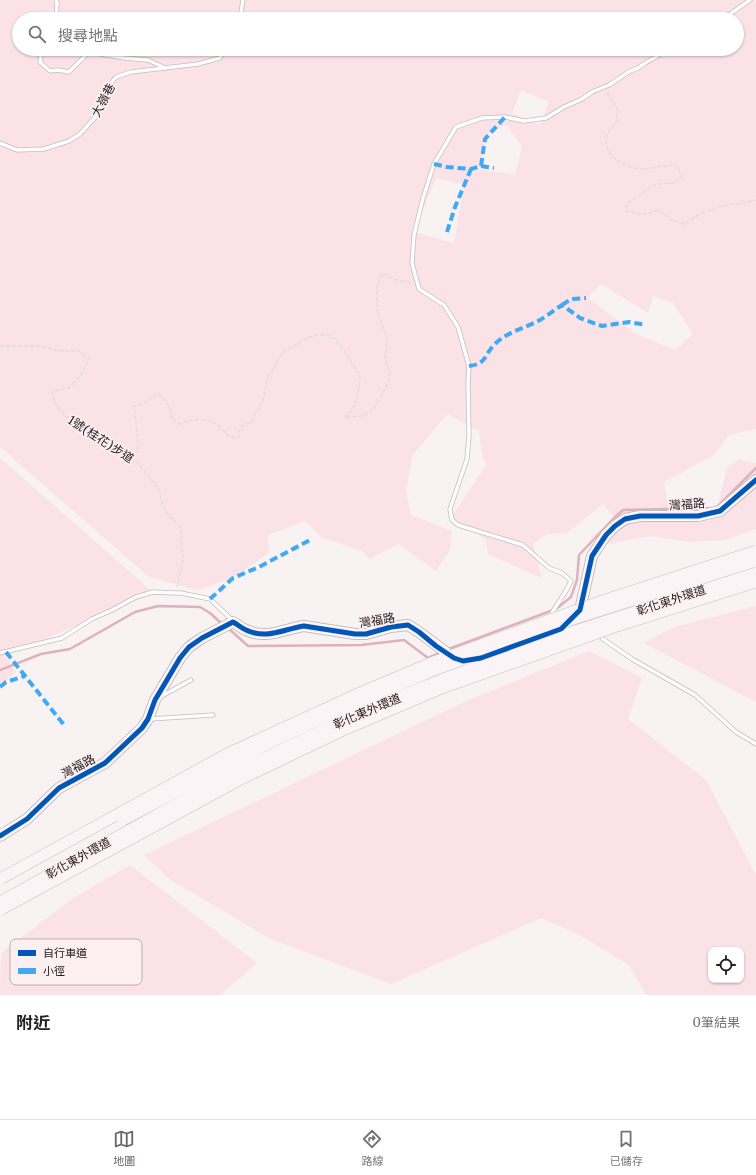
<!DOCTYPE html>
<html lang="zh-TW">
<meta charset="utf-8">
<style>
:root{--surface:#fff;--page:#f2f2f2;--text:#202124;--muted:#757577;--line:#e0e0e0;--accent:#6d6667}
body{margin:0;font-family:Merriweather,"Noto Sans TC",serif;background:var(--page);color:var(--text)}
.controls{position:absolute;right:12px;bottom:12px;display:grid;overflow:hidden;border-radius:8px;box-shadow:0 1px 3px #0004}
.controls button{width:36px;height:36px;display:grid;place-items:center;padding:0;border:0;border-bottom:1px solid var(--line);background:var(--surface);color:var(--text);font:20px sans-serif}
.list{margin:0;padding:0;list-style:none}
h2{display:flex;justify-content:space-between;align-items:center;height:52px;margin:0;padding:0 16px;font-size:17px}
h2 small{font-size:13px;font-weight:400;color:var(--muted)}
.icon{flex:none;width:22px;height:22px;fill:none;stroke:currentColor;stroke-width:2;stroke-linecap:round;stroke-linejoin:round}
.map{position:relative;flex:none;width:756px;height:995px;overflow:hidden}
.search{position:absolute;background:var(--surface);box-shadow:0 1px 3px #0004;left:12px;right:12px;top:12px;height:44px;display:flex;align-items:center;gap:10px;box-sizing:border-box;padding:0 14px;border-radius:22px;color:var(--muted);font-size:15px}
.sheet{height:124px;background:var(--surface)}
nav{display:flex;justify-content:space-around;align-items:center;box-sizing:border-box;height:56px;border-top:1px solid var(--line);background:var(--surface);font-size:11px;color:var(--muted)}
nav a{display:grid;justify-items:center;gap:2px}
nav .on{color:var(--accent)}
.map>svg:first-child{display:block}
.green{fill:#fae2e6;fill-rule:evenodd}
.lines{fill:none;stroke-linecap:round;stroke-linejoin:round}
.stream{stroke:#deb1bb;stroke-width:2.5}
.lane-casing{stroke:#c4bdbe;stroke-width:5}
.secondary-casing{stroke:#c4bdbe;stroke-width:12}
.path{stroke:#e0dedf;stroke-width:1.5;stroke-dasharray:4 2;stroke-linecap:butt}
.lane{stroke:#fefdfd;stroke-width:3.5}
.secondary{stroke:#fefdfd;stroke-width:10}
.primary-bridge-casing{stroke:#c9bec0;stroke-width:12;stroke-linecap:butt}
.primary-bridge{stroke:#faf4f6;stroke-width:11}
.quiet{stroke:#3fa9f5;stroke-width:4;stroke-dasharray:8 4;stroke-linecap:butt}
.cycleway-casing{stroke:#fceff2;stroke-width:8}
.cycleway{stroke:#0057b8;stroke-width:5}
.labels{text-anchor:middle;dominant-baseline:central;stroke-width:3.5;stroke-linejoin:round;paint-order:stroke}
.street-label{font-size:12px;fill:#211a1c;stroke:#fceff2}
.key{fill:#fceff2;stroke:#baafb2;stroke-width:1}
.key-label{font-size:11px;fill:#211a1c}
</style>
<div class="map">
<svg width="756" height="995" viewBox="0 0 756 995">
<rect width="100%" height="100%" fill="#f9f2f3"/>
<g class="green">
<path d="M0 0H756V429L729 435 714 455 664 482 668 505 699 521 725 515 719 500 727 468 738 460 756 463V529L725 540 691 542 649 536 607 544 591 537 615 519 603 504 567 533 547 534 533 544 542 578 488 554 486 540 451 517 487 464 483 460 479 431 447 414 412 456 406 491 411 515 452 531 450 550 436 571 398 544 370 559 362 551 321 537 305 521 268 535 269 553 234 577 198 590 149 577 0 447ZM19 19H737V49H19ZM521 90 549 102 540 125 512 113ZM507 125 522 147 515 175 479 169 490 131ZM436 178 464 185 454 243 414 232ZM601 284 648 313 653 296 673 303 693 334 675 350 636 334 588 298Z"/>
<path d="M0 458 154 593 5 656 16 672 0 685Z"/>
<path d="M756 606V702L644 643 674 627Z"/>
<path d="M589 651 642 678 628 719 706 780 756 875V995H646L629 965 576 933 541 918 391 984 271 939 169 879 144 855 462 703ZM711 950H741V980H711Z"/>
<path d="M130 865 257 963 220 995H0L1 953 72 899Z"/>
</g>
<g class="lines">
<g class="stream">
<path d="M228 628 248 646 361 645 404 640 428 658 442 652"/>
<path d="M446 650 556 609 571 597 577 580 579 555 614 518 623 510 716 508 756 468"/>
<path d="M0 670 41 654 70 649 135 612 158 606 200 607 210 613 222 624"/>
</g>
<defs>
<g id="lane">
<path d="M56 0 57 3 56 19"/>
<path d="M240 19 243 0"/>
<path d="M718 19 730 14 750 0"/>
<path d="M42 49 40 62 50 71 58 70 69 72 89 52 124 58 148 60 165 68"/>
<path d="M0 143 17 150 44 149 69 141 80 134 98 114 107 88 116 77 131 72 198 64 220 58 225 49"/>
<path d="M553 617 552 613C558 602 566 593 571 581L562 573 549 568 523 545 458 525 452 520 450 509 467 459 469 435 468 384 469 366 458 327 444 305 419 289 412 263 414 235 423 198 434 164 456 127 482 118 505 117 524 121 546 118 564 107 582 99 592 92 609 85 630 71 638 68 645 63 656 57 666 49"/>
<path d="M600 635 603 639 632 659 695 695 736 732 756 744"/>
<path d="M0 653 62 638 92 619 112 610 136 597 153 592 174 593H181L210 599 232 620"/>
<path d="M160 697 191 680"/>
<path d="M150 719 213 715"/>
</g>
<g id="secondary">
<path d="M479 659 500 652 561 629 580 610 592 556 606 535 615 526 625 519 640 516H698L720 511 756 480"/>
<path d="M0 836 27 819 59 788 105 763 142 728 148 719 155 700 180 658 189 647 202 638 233 622C237 624 241 628 246 630 267 640 283 629 304 626L355 634H366L391 627 408 625 419 632 447 653 457 659"/>
</g>
</defs>
<use href="#lane" class="lane-casing"/>
<use href="#secondary" class="secondary-casing"/>
<g class="path">
<path d="M607 92 617 108V121C612 127 605 135 606 143 608 157 626 168 639 169 652 169 663 165 676 165L682 176 674 183 656 184 627 203 626 211 646 214 659 210 673 221 684 224 700 214 715 208 726 205 738 204 756 200"/>
<path d="M0 346H40L61 351H78L89 357 83 372 70 387 53 391 54 402 64 415 78 423 90 435 138 463 159 489 161 500 167 513 181 528 183 560 177 587"/>
<path d="M129 457 137 452 138 443 134 406 148 402 152 397 159 394C162 397 165 401 168 405 173 413 167 418 180 424 191 418 208 417 219 426 228 433 225 439 239 437V432L241 427 252 421 254 415 260 408 263 400 268 376 275 367 278 360 284 351 292 348 302 340 319 334 330 336 335 339 343 349 360 376 359 387 355 406 345 418 361 416 367 414 376 406 389 381 390 374 385 358 387 342 386 334 377 311V287L381 274 386 275 393 279 412 283"/>
</g>
<use href="#lane" class="lane"/>
<use href="#secondary" class="secondary"/>
<defs>
<g id="primary-bridge">
<path d="M123 820 265 745 332 714 434 670 573 619 756 561"/>
<path d="M0 879 227 754 362 692 431 663 605 600 756 551"/>
<path d="M0 902 236 771 370 708 438 681 575 631 756 573"/>
<path d="M0 910 241 779 341 731 442 688 614 627 756 582"/>
</g>
</defs>
<use href="#primary-bridge" class="primary-bridge-casing"/>
<use href="#primary-bridge" class="primary-bridge"/>
<g class="quiet">
<path d="M434 164 447 167 471 169 481 166 485 139 505 117"/>
<path d="M481 166 494 168"/>
<path d="M447 232 455 207 471 169"/>
<path d="M562 305 571 299 586 298"/>
<path d="M469 366C487 364 484 355 494 345 506 332 523 329 538 321 546 317 554 310 562 305L580 318 602 326 629 322 646 325"/>
<path d="M210 599 233 578 259 567 310 540"/>
<path d="M6 652 64 725"/>
<path d="M0 687 6 682 25 676"/>
</g>
<defs>
<path id="cycleway" d="M0 836 27 819 59 788 105 763 142 728 148 719 155 700 180 658 189 647 202 638 233 622C237 624 241 628 246 630 267 640 283 629 304 626L355 634H366L391 627 408 625 419 632 436 646 454 658 463 661 481 658 561 629 580 610 592 556 606 535 615 526 625 519 640 516H698L720 511 756 480"/>
</defs>
<use href="#cycleway" class="cycleway-casing"/>
<use href="#cycleway" class="cycleway"/>
</g>
<g class="labels">
<g class="street-label">
<text transform="translate(103 100) rotate(-62)">大嶺巷</text>
<text transform="translate(101 439) rotate(33)">1號(桂花)步道</text>
<text transform="translate(687 504) rotate(-4)">灣福路</text>
<text transform="translate(671 600) rotate(-18)">彰化東外環道</text>
<text transform="translate(377 620) rotate(-10)">灣福路</text>
<text transform="translate(367 711) rotate(-23)">彰化東外環道</text>
<text transform="translate(78 766) rotate(-28)">灣福路</text>
<text transform="translate(78 858) rotate(-29)">彰化東外環道</text>
</g>
</g>
<rect x="10" y="939" width="132" height="46" rx="6" class="key"/>
<rect x="18" y="950" width="18" height="6" fill="#0057b8"/>
<rect x="18" y="968" width="18" height="6" fill="#3fa9f5"/>
<g class="key-label">
<text x="43" y="957">自行車道</text>
<text x="43" y="975">小徑</text>
</g>
</svg>
<div class="controls">
<button><svg class="icon" aria-label="locate" viewBox="0 0 24 24"><circle cx="12" cy="12" r="6"/><path d="M12 2v4M12 18v4M2 12h4M18 12h4"/></svg></button>
</div>
<div class="search"><svg class="icon" aria-label="search" viewBox="0 0 24 24"><circle cx="10" cy="10" r="6"/><path d="M15 15l6 6"/></svg>搜尋地點</div>
</div>
<section class="sheet">
<h2>附近<small>0筆結果</small></h2>
<ul class="list">
</ul>
</section>
<nav>
<a class="on"><svg class="icon" aria-label="map" viewBox="0 0 24 24"><path d="M3 6l6-2 6 2 6-2v14l-6 2-6-2-6 2zM9 4v14M15 6v14"/></svg>地圖</a>
<a><svg class="icon" aria-label="directions" viewBox="0 0 24 24"><path d="M12 3l9 9-9 9-9-9zM9 14v-3h6M13 9l2 2-2 2"/></svg>路線</a>
<a><svg class="icon" aria-label="saved" viewBox="0 0 24 24"><path d="M7 4h10v16l-5-4-5 4z"/></svg>已儲存</a>
</nav>
